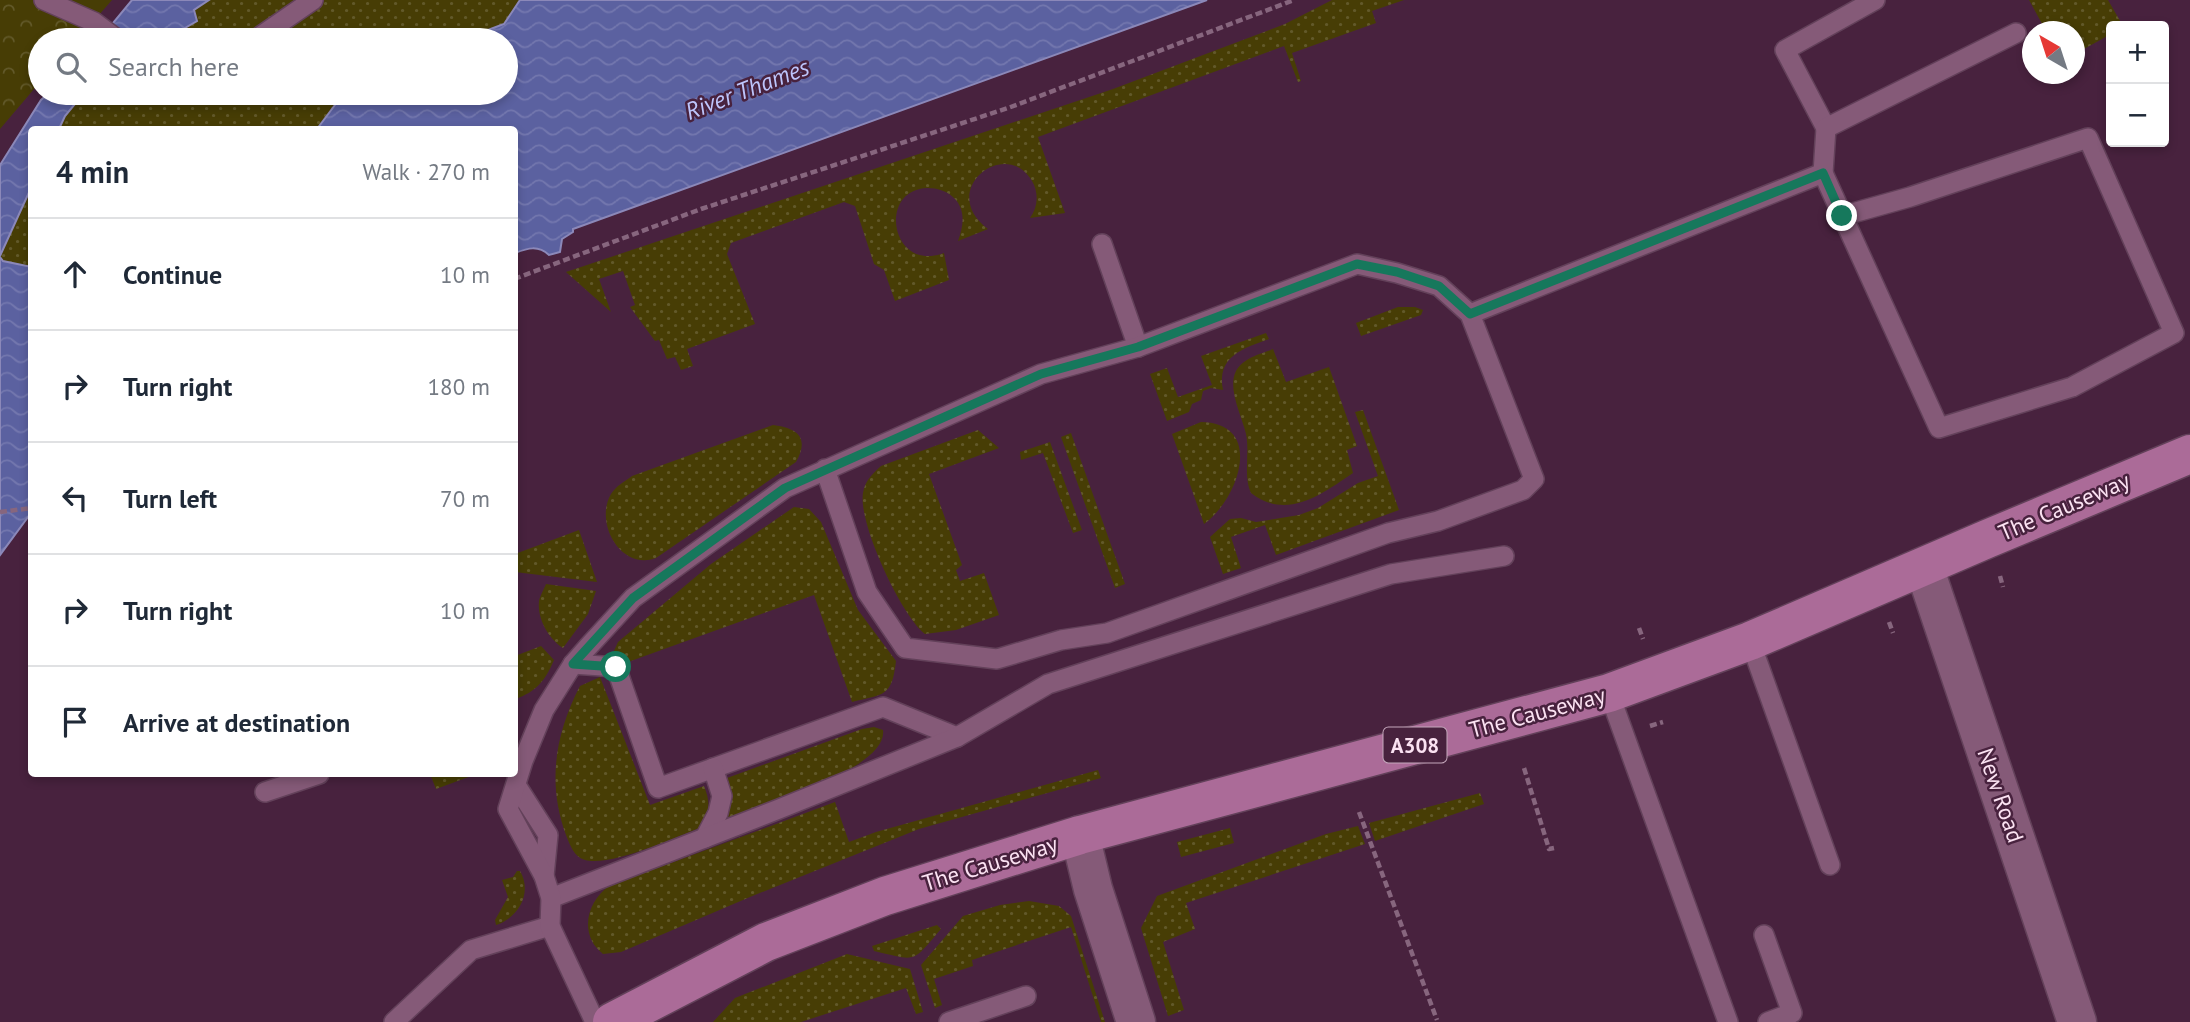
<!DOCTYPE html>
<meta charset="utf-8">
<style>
:root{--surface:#fff;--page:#f6f6f7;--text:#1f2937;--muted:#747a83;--line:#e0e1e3}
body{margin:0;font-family:"PT Sans",sans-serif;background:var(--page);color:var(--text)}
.controls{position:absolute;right:21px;top:21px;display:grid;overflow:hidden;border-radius:7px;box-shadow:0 4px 10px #0003}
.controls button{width:63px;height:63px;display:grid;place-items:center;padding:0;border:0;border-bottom:2px solid var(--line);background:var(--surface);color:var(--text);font:35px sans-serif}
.compass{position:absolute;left:2022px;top:21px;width:63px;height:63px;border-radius:50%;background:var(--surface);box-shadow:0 4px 10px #0003;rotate:321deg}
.stop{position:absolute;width:21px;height:21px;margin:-16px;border:5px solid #16785c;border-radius:50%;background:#fff}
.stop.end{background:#16785c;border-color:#fff;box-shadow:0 2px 7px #0008}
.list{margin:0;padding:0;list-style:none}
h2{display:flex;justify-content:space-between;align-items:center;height:91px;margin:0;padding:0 28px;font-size:30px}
h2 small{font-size:23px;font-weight:400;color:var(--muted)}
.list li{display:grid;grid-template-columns:46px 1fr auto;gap:21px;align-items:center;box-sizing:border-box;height:112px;padding:0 28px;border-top:2px solid var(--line)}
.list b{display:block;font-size:26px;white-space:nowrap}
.list em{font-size:23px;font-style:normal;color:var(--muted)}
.icon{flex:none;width:38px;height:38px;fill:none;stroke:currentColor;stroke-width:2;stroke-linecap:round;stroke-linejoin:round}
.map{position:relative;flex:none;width:2190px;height:1022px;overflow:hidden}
.search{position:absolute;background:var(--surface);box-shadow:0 4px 10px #0003;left:28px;top:28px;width:490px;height:77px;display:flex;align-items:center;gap:18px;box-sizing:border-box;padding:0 24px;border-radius:38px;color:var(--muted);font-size:26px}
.panel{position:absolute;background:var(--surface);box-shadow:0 4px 10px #0003;left:28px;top:126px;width:490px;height:651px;border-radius:7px}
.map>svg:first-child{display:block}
.grass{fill:url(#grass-dots)}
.forest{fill:url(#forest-crowns)}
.water{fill:url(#water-waves);stroke:#8b88b9;stroke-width:2}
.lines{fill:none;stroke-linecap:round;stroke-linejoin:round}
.lane-casing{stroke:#63415a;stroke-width:22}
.street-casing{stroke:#63415a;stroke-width:41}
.primary-casing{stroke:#63415a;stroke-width:41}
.path{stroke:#87667e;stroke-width:4.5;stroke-dasharray:7 3.5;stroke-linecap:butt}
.lane{stroke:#855a78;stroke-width:19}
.street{stroke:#855a78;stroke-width:38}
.primary{stroke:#ab6b98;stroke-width:38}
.route{stroke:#16785c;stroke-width:9}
.labels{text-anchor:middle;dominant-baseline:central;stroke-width:5;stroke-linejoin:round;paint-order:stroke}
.shield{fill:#48223e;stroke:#c5a8bc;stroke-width:2}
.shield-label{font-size:21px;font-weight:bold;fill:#fbe2f2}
.street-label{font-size:23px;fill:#fbe2f2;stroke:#48223e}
.water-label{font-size:24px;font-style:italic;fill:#bdc5fc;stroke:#48223e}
</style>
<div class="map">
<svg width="2190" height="1022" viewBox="0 0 2190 1022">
<defs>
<pattern id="grass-dots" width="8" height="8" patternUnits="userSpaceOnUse" patternTransform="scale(1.75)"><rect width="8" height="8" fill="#473d05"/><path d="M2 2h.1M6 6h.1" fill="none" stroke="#62592a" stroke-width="1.8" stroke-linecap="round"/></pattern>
<pattern id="forest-crowns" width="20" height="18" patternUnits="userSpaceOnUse" patternTransform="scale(1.75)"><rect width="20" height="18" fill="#473d05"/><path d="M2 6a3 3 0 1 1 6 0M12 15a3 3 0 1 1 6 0" fill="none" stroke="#62592a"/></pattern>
<pattern id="water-waves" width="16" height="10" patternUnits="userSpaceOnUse" patternTransform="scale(1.75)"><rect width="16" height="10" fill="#5b61a0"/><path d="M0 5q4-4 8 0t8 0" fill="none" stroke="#7377ae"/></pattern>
</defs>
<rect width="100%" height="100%" fill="#48223e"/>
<g class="grass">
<path d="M209 0H520L504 24 461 40H164L197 21 194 10Z"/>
<path d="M1332 0H1404L1372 11 1376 23 1292 53 1301 81 1298 82 1284 46 1038 137 1065 213 1030 218C1038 207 1039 193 1032 181 1006 136 936 190 988 229L958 241C963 227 966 213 956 200 948 191 938 188 927 188 877 190 891 273 944 253L949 280 895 301 884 270 874 264 855 206 844 202 731 243 727 254 755 324 687 349 693 366 681 370 675 357 667 359 659 340 655 341 630 307 635 305 623 271 599 279 611 312 566 272 1113 89 1285 24Z"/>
<path d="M2029 0H2108L2123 26H2111V34L2075 54 2074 32 2046 31Z"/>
<path d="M84 93H351L338 101 317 129 59 130 65 116Z"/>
<path d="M31 188V267L3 261 0 257Z"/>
<path d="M1398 307H1415L1423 310 1421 315 1361 336 1356 323Z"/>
<path d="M1266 333 1269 339C1244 348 1216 356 1223 390L1211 388 1203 391 1201 400 1192 404 1189 412 1167 421 1150 374 1167 368 1178 397 1212 385 1201 356Z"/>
<path d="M1273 349 1286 382 1329 367 1357 446 1347 450 1353 473C1322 494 1287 521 1251 493 1243 476 1250 453 1246 434 1242 416 1227 389 1236 371 1243 358 1260 354 1273 349Z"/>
<path d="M1363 410 1399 510 1276 555 1265 525 1231 537 1241 568 1223 574 1210 537 1230 519 1241 518 1256 522 1299 515 1318 508 1358 483 1378 476 1355 412Z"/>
<path d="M1201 422C1265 423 1239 499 1204 524L1172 434Z"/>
<path d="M773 425C797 428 810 437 796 462L656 558C621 571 594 523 611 494 616 486 624 482 632 476Z"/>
<path d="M978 430 999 448 929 474 962 565 956 570 960 581 984 573 999 615 956 630 925 634C901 615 858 523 863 493 865 481 872 474 881 466Z"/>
<path d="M1071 433 1125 584 1115 588 1061 437Z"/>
<path d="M1050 442 1082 530 1073 533 1043 453 1021 460 1020 452Z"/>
<path d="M794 507 809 509 821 522 858 610 896 661C892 697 884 694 852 702L814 595 617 666 613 653 618 642 711 564Z"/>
<path d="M579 530 597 582 515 572V554Z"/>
<path d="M546 584 596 591 588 614 563 648C549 639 537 619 539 601 540 596 544 589 546 584Z"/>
<path d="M541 646 554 660C545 681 536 692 515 699V656Z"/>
<path d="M600 677 650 805 704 786C711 803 709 810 702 827 676 837 611 867 585 860 574 857 570 845 566 835 547 784 555 734 580 686Z"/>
<path d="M874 727 883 730C889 770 755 808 725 819L732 798 727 778 862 729Z"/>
<path d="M1098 770 1101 778 919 829 750 897 621 952 603 954C600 951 594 946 592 941 582 921 592 898 609 886L835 802 849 842 876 832Z"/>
<path d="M430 774H473L474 775 436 789Z"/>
<path d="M1480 793 1484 804 1375 841 1369 823Z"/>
<path d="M1358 826 1365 844 1186 903 1195 929 1163 942 1184 1010 1168 1016 1141 928 1157 896 1326 834Z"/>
<path d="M1230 828 1234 843 1181 857 1177 842Z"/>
<path d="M517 871H520C533 893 518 918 496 925L495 920 508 897 502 880 513 877Z"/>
<path d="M1029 901 1059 906 1071 916 1105 1022H1101L1071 927 972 960 973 966 934 979 942 1005 935 1008 921 965 963 916 1000 905Z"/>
<path d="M937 925 941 929C911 964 918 961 874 951L872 946Z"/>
<path d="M847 954 910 969 923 1012 916 1014 906 988 801 1022H713L735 998Z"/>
</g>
<path class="forest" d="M0 0H112L77 40H40V82L0 129Z"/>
<g class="water">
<path d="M132 0H209L194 10 197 21 164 40H99Z"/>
<path d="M520 0H1207L573 229V232L562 239 560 252 549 255C538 245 528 248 515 253L514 130 317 129 338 101 351 93H506V40H461L504 24Z"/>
<path d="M49 93H84L65 116 59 129 32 130 31 188 0 256V165L41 100Z"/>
<path d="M0 257 3 261 32 267 31 513 0 555Z"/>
</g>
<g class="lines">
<defs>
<g id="lane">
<path d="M44 0 94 22 118 40"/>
<path d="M255 40 313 0"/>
<path d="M1826 128 1785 50 1875 0"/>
<path d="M1823 173 1939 428 2072 387 2174 333 2088 138 1910 197 1842 216"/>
<path d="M1102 244 1138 347"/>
<path d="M1470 314 1823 173 1826 128 2016 33"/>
<path d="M1750 641 1830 865"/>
<path d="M573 664 616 667 658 788 883 707 957 737"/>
<path d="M1609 693 1728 1022"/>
<path d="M516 785 548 835 544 876"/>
<path d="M265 792 319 774"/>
<path d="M705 838 718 813 722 796 713 768"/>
<path d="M551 898 779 809 957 737 1048 684 1391 574 1504 556"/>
<path d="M1764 935 1792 1013 1768 1022"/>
<path d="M394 1022 471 950 550 926"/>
<path d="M595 1022 550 926 551 898 544 876 508 809 523 761 544 710 573 664 587 648 633 598 785 488 1041 374 1138 347 1357 264 1397 273 1439 286 1470 314 1534 479 1523 490 1438 521 1388 533 1107 633 1061 640 997 659 905 648 867 592 825 469"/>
<path d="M949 1022 1026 996"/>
</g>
<g id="street">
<path d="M1924 567 2077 1022"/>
<path d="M1080 835 1093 889 1136 1022"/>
</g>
<path id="primary" d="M612 1022 766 942 885 896 1080 835 1609 693 1750 641 1987 539 2190 454"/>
</defs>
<use href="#lane" class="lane-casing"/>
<use href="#street" class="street-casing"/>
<use href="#primary" class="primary-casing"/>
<g class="path">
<path d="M514 279 701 209 1008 108 1294 0"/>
<path d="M0 512 32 508"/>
<path d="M2000 576 2003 587"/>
<path d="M1889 622 1893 633"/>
<path d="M1639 628 1643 639"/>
<path d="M1650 726 1663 722"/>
<path d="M1524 768 1549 849 1554 848"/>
<path d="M1359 812 1437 1020"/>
</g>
<use href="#lane" class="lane"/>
<use href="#street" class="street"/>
<use href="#primary" class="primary"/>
</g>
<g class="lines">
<path class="route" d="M616 667 573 664 633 598 785 488 1041 374 1138 347 1357 264 1397 272 1439 286 1470 314 1823 173 1842 216"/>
</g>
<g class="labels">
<rect class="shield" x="1383.5" y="727.5" width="63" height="35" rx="5"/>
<g class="shield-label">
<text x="1415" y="745">A308</text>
</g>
<g class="street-label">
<text transform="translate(2064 506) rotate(-23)">The Causeway</text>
<text transform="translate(1537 712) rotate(-15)">The Causeway</text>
<text transform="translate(2001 795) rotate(71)">New Road</text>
<text transform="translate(990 863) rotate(-17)">The Causeway</text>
</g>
<g class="water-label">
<text transform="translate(747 89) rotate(-21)">River Thames</text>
</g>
</g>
</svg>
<div class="controls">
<button>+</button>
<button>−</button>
</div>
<svg class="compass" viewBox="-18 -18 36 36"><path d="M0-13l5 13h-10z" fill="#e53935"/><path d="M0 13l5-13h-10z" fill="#747a83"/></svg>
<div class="stop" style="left:616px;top:667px"></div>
<div class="stop end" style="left:1842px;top:216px"></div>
<div class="search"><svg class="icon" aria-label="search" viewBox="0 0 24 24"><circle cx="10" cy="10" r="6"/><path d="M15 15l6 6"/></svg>Search here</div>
<section class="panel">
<h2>4 min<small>Walk · 270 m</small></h2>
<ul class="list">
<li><svg class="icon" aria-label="ahead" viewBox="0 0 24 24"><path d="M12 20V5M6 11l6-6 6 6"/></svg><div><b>Continue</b></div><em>10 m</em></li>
<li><svg class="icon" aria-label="right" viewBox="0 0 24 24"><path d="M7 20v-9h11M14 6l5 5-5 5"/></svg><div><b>Turn right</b></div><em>180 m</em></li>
<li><svg class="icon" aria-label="left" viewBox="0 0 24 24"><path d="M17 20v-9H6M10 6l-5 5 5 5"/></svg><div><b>Turn left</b></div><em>70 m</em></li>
<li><svg class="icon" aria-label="right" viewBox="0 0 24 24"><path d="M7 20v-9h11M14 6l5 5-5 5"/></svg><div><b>Turn right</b></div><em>10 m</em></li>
<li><svg class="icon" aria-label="arrive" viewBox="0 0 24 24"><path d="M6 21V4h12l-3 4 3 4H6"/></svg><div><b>Arrive at destination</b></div></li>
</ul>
</section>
</div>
